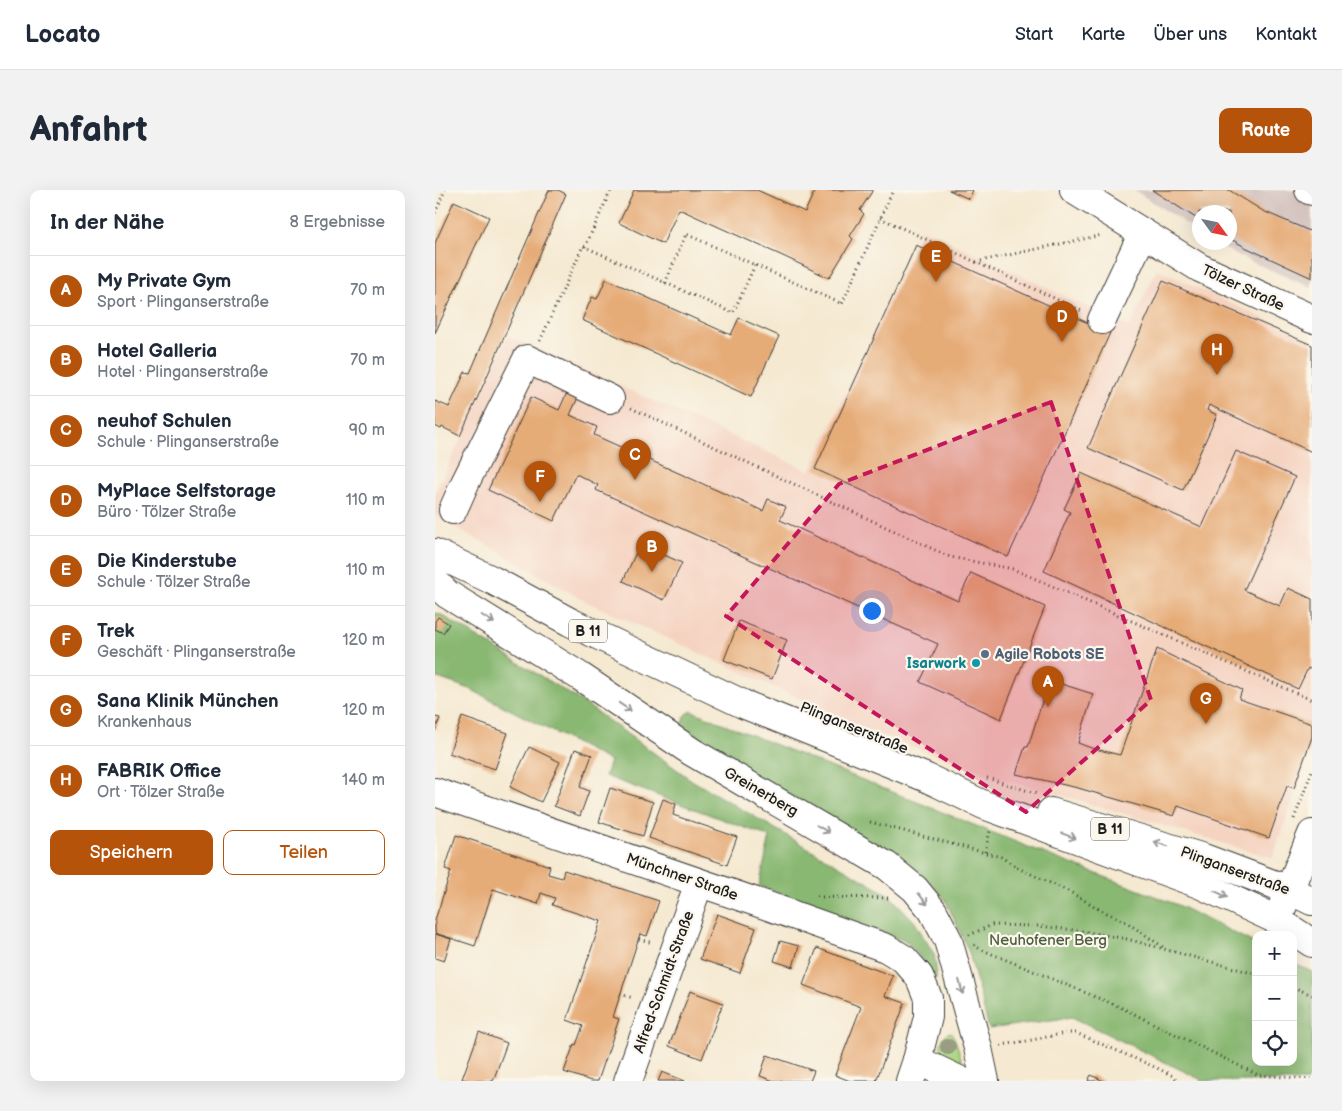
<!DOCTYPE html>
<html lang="de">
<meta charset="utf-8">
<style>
:root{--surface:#fff;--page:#f2f2f3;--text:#1f2937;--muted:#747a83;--line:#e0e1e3;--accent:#b45309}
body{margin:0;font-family:"Balsamiq Sans",sans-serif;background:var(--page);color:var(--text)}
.controls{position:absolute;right:15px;bottom:15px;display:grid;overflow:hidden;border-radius:10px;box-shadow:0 5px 20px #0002}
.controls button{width:45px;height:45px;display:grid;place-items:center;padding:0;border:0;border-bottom:1px solid var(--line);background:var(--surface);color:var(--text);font:25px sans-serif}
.compass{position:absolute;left:757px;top:15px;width:45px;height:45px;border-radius:50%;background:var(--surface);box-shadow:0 5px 20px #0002;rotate:123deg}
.you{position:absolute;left:436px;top:420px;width:18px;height:18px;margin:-12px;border:4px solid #fff;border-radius:50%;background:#1a73e8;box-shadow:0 0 0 8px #1a73e833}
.badge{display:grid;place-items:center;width:32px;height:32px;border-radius:50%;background:var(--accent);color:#fff;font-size:16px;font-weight:700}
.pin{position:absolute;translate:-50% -41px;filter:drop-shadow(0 1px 2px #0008)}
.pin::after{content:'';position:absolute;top:26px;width:18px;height:15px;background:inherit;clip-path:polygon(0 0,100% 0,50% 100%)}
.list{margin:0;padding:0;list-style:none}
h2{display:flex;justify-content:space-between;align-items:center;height:65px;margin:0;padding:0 20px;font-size:21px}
h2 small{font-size:16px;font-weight:400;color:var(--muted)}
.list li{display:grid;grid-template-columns:32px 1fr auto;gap:15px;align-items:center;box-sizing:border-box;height:70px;padding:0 20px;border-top:1px solid var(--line)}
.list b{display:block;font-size:19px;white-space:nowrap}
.list p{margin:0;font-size:16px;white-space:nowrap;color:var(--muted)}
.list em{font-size:16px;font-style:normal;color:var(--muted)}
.actions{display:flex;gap:10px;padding:15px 20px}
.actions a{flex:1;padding:11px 0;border:1px solid var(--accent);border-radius:10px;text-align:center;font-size:18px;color:var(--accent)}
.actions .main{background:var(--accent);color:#fff}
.icon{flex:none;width:28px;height:28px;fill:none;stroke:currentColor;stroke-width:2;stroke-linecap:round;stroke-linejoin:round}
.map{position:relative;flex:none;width:877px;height:891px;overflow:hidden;border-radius:10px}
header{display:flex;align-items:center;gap:30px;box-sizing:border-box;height:70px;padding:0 25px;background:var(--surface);border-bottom:1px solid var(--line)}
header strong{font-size:24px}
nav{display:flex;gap:28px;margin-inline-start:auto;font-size:18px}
.intro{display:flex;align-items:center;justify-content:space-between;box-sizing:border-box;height:120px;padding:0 30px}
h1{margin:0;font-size:35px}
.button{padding:12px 22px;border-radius:10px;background:var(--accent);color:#fff;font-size:18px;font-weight:700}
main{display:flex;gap:30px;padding:0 30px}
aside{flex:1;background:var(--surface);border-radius:10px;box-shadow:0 5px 20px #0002}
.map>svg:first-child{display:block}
.built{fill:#f5d3c1}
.industrial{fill:#d1c0bc}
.green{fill:#acd884;stroke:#647a50}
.forest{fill:#89b872;stroke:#526a47}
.building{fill:#e6ac78}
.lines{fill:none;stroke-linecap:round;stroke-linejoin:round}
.minor-casing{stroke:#3d3b37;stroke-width:30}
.major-casing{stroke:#3d3b37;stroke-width:30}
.path{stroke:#3d3b37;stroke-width:3;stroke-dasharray:1 4;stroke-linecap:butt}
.minor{stroke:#fff;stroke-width:28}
.major{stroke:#fff;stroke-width:28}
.tree{fill:#999d81}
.oneway{stroke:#999}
.marked{fill:#c2185b;fill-opacity:0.2;stroke:#c2185b;stroke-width:4;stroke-dasharray:10 6;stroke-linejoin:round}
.service-dot{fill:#5c6f8a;stroke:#fbf7ec;stroke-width:2}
.culture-dot{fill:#0f9aa8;stroke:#fbf7ec;stroke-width:2}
.labels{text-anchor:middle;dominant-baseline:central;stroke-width:4.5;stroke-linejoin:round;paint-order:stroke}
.shield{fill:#fbf7ec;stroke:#5f5e5a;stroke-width:1}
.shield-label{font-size:14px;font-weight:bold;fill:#1c1c1c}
.street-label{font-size:15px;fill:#1c1c1c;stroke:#fbf7ec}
.service-label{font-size:15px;font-weight:bold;fill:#4e5e75;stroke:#fbf7ec;text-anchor:start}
.culture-label{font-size:15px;font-weight:bold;fill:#0d838f;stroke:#fbf7ec;text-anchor:end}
.park-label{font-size:15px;fill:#4e5e40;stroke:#fbf7ec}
</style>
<header>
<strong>Locato</strong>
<nav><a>Start</a><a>Karte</a><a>Über uns</a><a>Kontakt</a></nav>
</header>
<div class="intro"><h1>Anfahrt</h1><a class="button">Route</a></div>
<main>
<aside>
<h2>In der Nähe<small>8 Ergebnisse</small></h2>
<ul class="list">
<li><span class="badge">A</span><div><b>My Private Gym</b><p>Sport · Plinganserstraße</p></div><em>70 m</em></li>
<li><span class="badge">B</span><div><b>Hotel Galleria</b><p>Hotel · Plinganserstraße</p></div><em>70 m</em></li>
<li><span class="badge">C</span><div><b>neuhof Schulen</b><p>Schule · Plinganserstraße</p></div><em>90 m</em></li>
<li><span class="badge">D</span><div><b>MyPlace Selfstorage</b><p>Büro · Tölzer Straße</p></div><em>110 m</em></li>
<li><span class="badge">E</span><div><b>Die Kinderstube</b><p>Schule · Tölzer Straße</p></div><em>110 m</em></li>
<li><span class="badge">F</span><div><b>Trek</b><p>Geschäft · Plinganserstraße</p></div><em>120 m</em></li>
<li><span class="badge">G</span><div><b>Sana Klinik München</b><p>Krankenhaus</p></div><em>120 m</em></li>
<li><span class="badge">H</span><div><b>FABRIK Office</b><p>Ort · Tölzer Straße</p></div><em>140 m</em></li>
</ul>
<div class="actions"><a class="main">Speichern</a><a>Teilen</a></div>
</aside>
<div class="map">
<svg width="877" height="891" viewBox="0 0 877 891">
<rect width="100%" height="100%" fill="#fbf7ec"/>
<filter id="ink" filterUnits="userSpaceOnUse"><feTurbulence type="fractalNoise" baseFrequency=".02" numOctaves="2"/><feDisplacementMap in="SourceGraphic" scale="10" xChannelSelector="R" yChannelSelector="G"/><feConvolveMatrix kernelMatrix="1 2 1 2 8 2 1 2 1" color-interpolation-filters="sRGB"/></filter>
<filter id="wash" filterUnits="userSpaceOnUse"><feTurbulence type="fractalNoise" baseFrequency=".0096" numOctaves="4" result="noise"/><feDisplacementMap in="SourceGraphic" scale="20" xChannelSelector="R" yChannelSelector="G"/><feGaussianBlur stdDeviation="1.12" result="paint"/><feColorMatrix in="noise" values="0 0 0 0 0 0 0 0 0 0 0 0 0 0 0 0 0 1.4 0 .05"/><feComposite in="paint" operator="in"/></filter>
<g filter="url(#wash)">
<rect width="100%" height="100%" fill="#f5e9d1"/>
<path class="built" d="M487 39 695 137 722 79 877 151V554L838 668 639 609 563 588 438 542 150 411 0 325V304L73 146 375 281Z"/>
<path class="industrial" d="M699 0H877V98L801 65 781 53 794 52V22H764V42Z"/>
<path class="green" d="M516 842 521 852 528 875 521 874 505 866C506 856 505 845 516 842Z"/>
<g class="forest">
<path d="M0 423 5 424 146 511 258 591 454 705 479 731 499 764 501 777V789L481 762 471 751 363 714 345 703 324 696 335 647 170 586 175 571 35 499 0 487Z"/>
<path d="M257 521 623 669 743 715 821 754V872H858V773L877 782V891H766L765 889 637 827 554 839 534 762 510 709 491 689 289 566 246 536 250 525Z"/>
</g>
<g id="blocks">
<g class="building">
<path d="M114 0H123L131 4 50 191 25 246 7 237 6 239 0 236V211L14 217 30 182 35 183Z"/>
<path d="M199 0H322L370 22 380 0H438L425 20 429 24 415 46 418 49 394 88 350 67 244 19 228 54 184 33Z"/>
<path d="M514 0H538L534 9Z"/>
<path d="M717 0H794L828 21 877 42V88L810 57 794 48V22H764V30Z"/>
<path d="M19 11 54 27 0 143V53Z"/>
<path d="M481 55 675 143 573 367 380 279Z"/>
<path d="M171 89 296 145 304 128 344 146 316 207 147 130 157 107 162 109Z"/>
<path d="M728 91 877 155V262L774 215 772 220 782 225 748 300 653 258Z"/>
<path d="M135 196 146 201 135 225 162 237 159 245 328 321 333 309 351 317 345 330 523 411 536 383 610 417 566 529 485 492 503 454 161 300 163 295 141 284 119 331 53 300 96 207 124 220Z"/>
<path d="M801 261 860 287 809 400 845 416 853 398 877 409V480L873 478 863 499 609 381 635 322 629 319 646 283 767 337Z"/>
<path d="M205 354 247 373 229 410 188 391Z"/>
<path d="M3 427 14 434 8 443 0 439V431Z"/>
<path d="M304 431 352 450 337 489 289 470Z"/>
<path d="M722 459 807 500 804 509 877 534V547L859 598 852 596 834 648 743 616 739 626 643 598 581 584 590 557H593L614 490 658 504 643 553 656 558 685 565Z"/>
<path d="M0 527 5 528 0 541Z"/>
<path d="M27 527 73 543 60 579 14 563Z"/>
<path d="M94 557 125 572 106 612 75 597Z"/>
<path d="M140 559 157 565 145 597 154 601 145 626 119 616Z"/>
<path d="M175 598 218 612 208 646 164 632Z"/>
<path d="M228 609 241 614 238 625 302 647 292 675 214 648Z"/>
<path d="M21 645 115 676 113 684 127 688 129 680 224 711 212 746 205 744 178 827 184 829 163 891H156L129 882 139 854 141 855 148 836 132 830 166 731 117 715 120 708 106 703 103 714 58 699 40 756 0 743V730L16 681 10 679Z"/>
<path d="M282 724 321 738 305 783 265 769Z"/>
<path d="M0 744 16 749 9 771 0 768Z"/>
<path d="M345 751 364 756 358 777 339 771Z"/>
<path d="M382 758 458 786 450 806 470 813 441 891H415L400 885 426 817 368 795Z"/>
<path d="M255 801 288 813 267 869 234 856Z"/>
<path d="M44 842 72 853 58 891H34L27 889Z"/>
<path d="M332 865 379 881 375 891H339L325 886Z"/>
<path d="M227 882 250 891H223Z"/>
<path d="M656 885 669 891H653Z"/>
</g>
</g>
</g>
<g filter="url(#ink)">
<use href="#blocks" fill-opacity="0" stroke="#3d3b37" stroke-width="1"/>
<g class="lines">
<defs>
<g id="minor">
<path d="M639 0 765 78 877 129"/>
<path d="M874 0 877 1"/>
<path d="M667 130 708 43"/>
<path d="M18 320 30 293 92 169 175 209"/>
<path d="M0 392 12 404 146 487 257 562 452 676 480 699 498 721 513 750 543 858 550 891"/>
<path d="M0 602 333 716 451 758 469 769 484 786 493 808V827L482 870 475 891"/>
<path d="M842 730 877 644"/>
<path d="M482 870 526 891"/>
<path d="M193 891 264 693"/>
</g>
<g id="major">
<path d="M0 363 57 390 135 432 308 514 492 588 549 615 764 694 842 730 877 753"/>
<path d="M616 622 769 668 854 700 877 711"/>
</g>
</defs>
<use href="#minor" class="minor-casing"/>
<use href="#major" class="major-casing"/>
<g class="path">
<path d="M0 23 10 0"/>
<path d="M445 28 647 121"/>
<path d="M150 57 176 0"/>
<path d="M541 72 667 45"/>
<path d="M230 93 251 44 407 114 458 0"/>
<path d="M105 151 148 56 298 123 320 75"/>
<path d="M196 218 515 367 578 379 877 510"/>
<path d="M552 588 603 604"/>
<path d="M859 629 877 581"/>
<path d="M435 632 566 667 585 679 635 702 664 719 691 732 731 759"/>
<path d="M550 662 555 641"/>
<path d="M382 707 453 708"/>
<path d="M534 745 557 735 603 736 648 741 692 749 821 784"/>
<path d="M204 749 218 753"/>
<path d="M539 755 545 759 685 817 823 885 877 889"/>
<path d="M858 797 877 805"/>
<path d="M185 804 198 808"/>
<path d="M566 855 592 851 631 843H641L722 878 738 886 743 891"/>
</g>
<use href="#minor" class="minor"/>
<use href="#major" class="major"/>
</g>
<circle class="tree" cx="513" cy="857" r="8"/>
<defs><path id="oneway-shaft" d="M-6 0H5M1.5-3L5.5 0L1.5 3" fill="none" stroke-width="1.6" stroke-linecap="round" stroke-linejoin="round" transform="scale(1.25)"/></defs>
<g class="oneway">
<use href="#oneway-shaft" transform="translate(53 429) rotate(32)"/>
<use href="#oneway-shaft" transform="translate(190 517) rotate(34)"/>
<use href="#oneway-shaft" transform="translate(388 639) rotate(30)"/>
<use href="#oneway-shaft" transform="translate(634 646) rotate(20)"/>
<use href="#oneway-shaft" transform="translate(726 654) rotate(-163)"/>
<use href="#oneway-shaft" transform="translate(786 704) rotate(25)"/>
<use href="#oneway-shaft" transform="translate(488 709) rotate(51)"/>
<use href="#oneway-shaft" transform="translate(526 797) rotate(75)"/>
</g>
</g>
<path class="marked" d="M616 212 716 510 591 622 291 426 404 294Z"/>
<circle class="service-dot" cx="550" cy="464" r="5"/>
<circle class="culture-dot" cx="541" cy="473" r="5"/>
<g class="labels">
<g class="shield">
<rect x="134" y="429.5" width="38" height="23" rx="4"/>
<rect x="656" y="627.5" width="38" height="23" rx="4"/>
</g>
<g class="shield-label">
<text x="153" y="441">B 11</text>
<text x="675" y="639">B 11</text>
</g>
<g class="street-label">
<text transform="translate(808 98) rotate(25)">Tölzer Straße</text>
<text transform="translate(419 538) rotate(22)">Plinganserstraße</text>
<text transform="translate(326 602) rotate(30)">Greinerberg</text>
<text transform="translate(800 681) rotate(20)">Plinganserstraße</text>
<text transform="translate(247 687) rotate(19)">Münchner Straße</text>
<text transform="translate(229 792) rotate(-70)">Alfred-Schmidt-Straße</text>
</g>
<g class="service-label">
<text x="560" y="464">Agile Robots SE</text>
</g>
<g class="culture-label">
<text x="531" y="473">Isarwork</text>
</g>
<g class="park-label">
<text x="613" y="750">Neuhofener Berg</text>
</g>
</g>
</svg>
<div class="controls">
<button>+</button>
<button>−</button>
<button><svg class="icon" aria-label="locate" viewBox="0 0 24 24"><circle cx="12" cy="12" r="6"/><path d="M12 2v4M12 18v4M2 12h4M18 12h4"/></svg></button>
</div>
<svg class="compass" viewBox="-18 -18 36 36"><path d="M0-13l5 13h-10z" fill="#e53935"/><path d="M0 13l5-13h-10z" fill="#747a83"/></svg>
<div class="you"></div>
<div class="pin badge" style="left:613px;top:517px">A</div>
<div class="pin badge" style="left:217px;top:382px">B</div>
<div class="pin badge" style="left:200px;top:290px">C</div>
<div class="pin badge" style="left:627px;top:152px">D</div>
<div class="pin badge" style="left:501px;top:92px">E</div>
<div class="pin badge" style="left:105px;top:312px">F</div>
<div class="pin badge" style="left:771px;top:534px">G</div>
<div class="pin badge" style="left:782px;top:185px">H</div>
</div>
</main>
